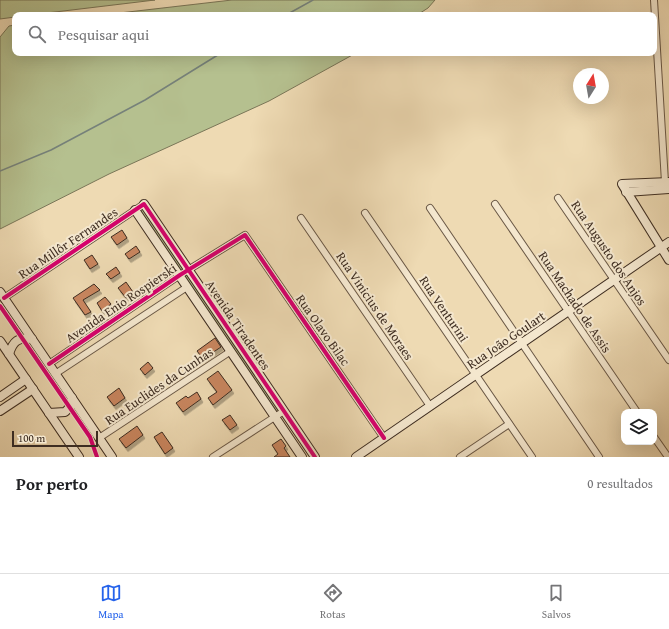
<!DOCTYPE html>
<html lang="pt">
<meta charset="utf-8">
<style>
:root{--surface:#fff;--page:#f2f2f2;--text:#202124;--muted:#757577;--line:#e0e0e0;--accent:#2563eb}
body{margin:0;font-family:"Gentium Book Plus",serif;background:var(--page);color:var(--text)}
.controls{position:absolute;right:12px;bottom:12px;display:grid;overflow:hidden;border-radius:8px;box-shadow:0 4px 16px #0002}
.controls button{width:36px;height:36px;display:grid;place-items:center;padding:0;border:0;border-bottom:1px solid var(--line);background:var(--surface);color:var(--text);font:20px sans-serif}
.compass{position:absolute;left:573px;top:68px;width:36px;height:36px;border-radius:50%;background:var(--surface);box-shadow:0 4px 16px #0002;rotate:11deg}
.scale{position:absolute;left:12px;bottom:10px;width:86px;box-sizing:border-box;padding-left:4px;border:2px solid #3e2d21;border-top:0;font-size:11px;line-height:14px;white-space:nowrap;color:#3e2d21;-webkit-text-stroke:3px #f4e7ce;paint-order:stroke}
.list{margin:0;padding:0;list-style:none}
h2{display:flex;justify-content:space-between;align-items:center;height:52px;margin:0;padding:0 16px;font-size:17px}
h2 small{font-size:13px;font-weight:400;color:var(--muted)}
.icon{flex:none;width:22px;height:22px;fill:none;stroke:currentColor;stroke-width:2;stroke-linecap:round;stroke-linejoin:round}
.map{position:relative;flex:none;width:669px;height:457px;overflow:hidden}
.search{position:absolute;background:var(--surface);box-shadow:0 4px 16px #0002;left:12px;right:12px;top:12px;height:44px;display:flex;align-items:center;gap:10px;box-sizing:border-box;padding:0 14px;border-radius:8px;color:var(--muted);font-size:15px}
.sheet{height:116px;background:var(--surface)}
nav{display:flex;justify-content:space-around;align-items:center;box-sizing:border-box;height:56px;border-top:1px solid var(--line);background:var(--surface);font-size:11px;color:var(--muted)}
nav a{display:grid;justify-items:center;gap:2px}
nav .on{color:var(--accent)}
.map>svg:first-child{display:block}
.green{fill:#b5c08f;stroke:#7a7658}
.lines{fill:none;stroke-linecap:round;stroke-linejoin:round}
.stream{stroke:#76817a;stroke-width:1.5}
.building{fill:#c9865e;stroke:#3e2d21;filter:url(#shadow)}
.street-casing{stroke:#6a5846;stroke-width:8}
.secondary-casing{stroke:#3e2d21;stroke-width:10}
.street{stroke:#f4e7ce;stroke-width:6}
.secondary{stroke:#f4e7ce;stroke-width:8}
.cycleway-casing{stroke:#f4e7ce;stroke-width:6}
.cycleway{stroke:#d6006c;stroke-width:4}
.labels{text-anchor:middle;dominant-baseline:central;stroke-width:4;stroke-linejoin:round;paint-order:stroke}
.street-label{font-size:13px;fill:#3e2d21;stroke:#f4e7ce}
</style>
<div class="map">
<svg width="669" height="457" viewBox="0 0 669 457">
<defs>
<filter id="shadow"><feDropShadow dx="2" dy="3.5" stdDeviation="0" flood-color="#0004"/></filter>
</defs>
<rect width="100%" height="100%" fill="#eedab3"/>
<filter id="stains"><feTurbulence type="fractalNoise" baseFrequency=".005" numOctaves="4"/><feColorMatrix values="0 0 0 0 .2 0 0 0 0 .09 0 0 0 0 .02 0 0 0 .5 -.17"/></filter>
<radialGradient id="worn" r=".72"><stop offset=".6" stop-color="#630" stop-opacity="0"/><stop offset="1" stop-color="#630" stop-opacity=".3"/></radialGradient>
<g class="green">
<path d="M0 0H155L30 15H15V17L0 19Z"/>
<path d="M232 0H435L428 8 417 15H102Z"/>
<path d="M15 25V53H356L269 101 109 174 0 229V37L9 26Z"/>
<path d="M143 209 184 270 181 272 139 212Z"/>
<path d="M188 274 281 409 277 412 184 276Z"/>
</g>
<g class="lines">
<g class="stream">
<path d="M286 15 313 0"/>
<path d="M0 171 51 150 145 100 221 53"/>
</g>
</g>
<g class="building">
<path d="M122 230 127 238 117 245 111 237Z"/>
<path d="M136 246 140 252 129 259 125 254Z"/>
<path d="M92 255 98 264 90 269 84 260Z"/>
<path d="M116 267 120 273 111 279 106 274Z"/>
<path d="M126 282 133 292 126 298 118 288Z"/>
<path d="M94 284 100 290 83 300 91 312 85 315 73 298Z"/>
<path d="M105 297 111 304 102 311 97 303Z"/>
<path d="M215 338 221 347 203 359 197 351Z"/>
<path d="M148 362 153 368 145 375 140 369Z"/>
<path d="M218 371 232 390 213 405 208 398 217 392 207 379Z"/>
<path d="M119 388 125 398 114 406 107 397Z"/>
<path d="M197 392 201 399 183 412 176 403 186 396 188 398Z"/>
<path d="M230 415 237 425 230 430 222 420Z"/>
<path d="M137 426 143 435 126 448 119 439Z"/>
<path d="M162 432 173 448 165 454 154 437Z"/>
<path d="M281 439 286 446 284 448 290 457H274L278 454 272 445Z"/>
</g>
<g class="lines">
<defs>
<g id="street">
<path d="M654 0 665 182"/>
<path d="M558 198 669 360"/>
<path d="M495 204 637 412"/>
<path d="M430 208 599 457"/>
<path d="M365 213 532 457"/>
<path d="M301 218 430 406"/>
<path d="M4 298 144 204"/>
<path d="M49 364 180 275 245 235 384 438"/>
<path d="M55 374 187 287"/>
<path d="M654 437 668 457"/>
<path d="M99 438 231 351"/>
<path d="M213 457 284 411"/>
<path d="M460 457 509 424"/>
</g>
<g id="secondary">
<path d="M669 182 622 184 669 260"/>
<path d="M626 192 669 189"/>
<path d="M144 204 315 457"/>
<path d="M135 210 302 457"/>
<path d="M0 292 112 457"/>
<path d="M0 341 79 457"/>
<path d="M9 354C13 341 18 337 32 339"/>
<path d="M0 397 26 379"/>
<path d="M0 411 33 389"/>
<path d="M49 413 65 412 70 407 72 398"/>
<path d="M356 457 669 242"/>
</g>
</defs>
<use href="#street" class="street-casing"/>
<use href="#secondary" class="secondary-casing"/>
<use href="#street" class="street"/>
<use href="#secondary" class="secondary"/>
<defs>
<g id="cycleway">
<path d="M4 298 144 204 315 457"/>
<path d="M0 306 90 437 97 457"/>
<path d="M49 364 180 275 245 235 384 438"/>
</g>
</defs>
<use href="#cycleway" class="cycleway-casing"/>
<use href="#cycleway" class="cycleway"/>
</g>
<g class="labels">
<g class="street-label">
<text transform="translate(68 243) rotate(-34)">Rua Millôr Fernandes</text>
<text transform="translate(609 253) rotate(56)">Rua Augusto dos Anjos</text>
<text transform="translate(575 302) rotate(56)">Rua Machado de Assis</text>
<text transform="translate(121 303) rotate(-34)">Avenida Enio Rospierski</text>
<text transform="translate(375 306) rotate(56)">Rua Vinicius de Moraes</text>
<text transform="translate(444 309) rotate(56)">Rua Venturini</text>
<text transform="translate(238 325) rotate(56)">Avenida Tiradentes</text>
<text transform="translate(323 330) rotate(55)">Rua Olavo Bilac</text>
<text transform="translate(506 340) rotate(-34)">Rua João Goulart</text>
<text transform="translate(159 386) rotate(-34)">Rua Euclides da Cunhas</text>
</g>
</g>
<rect width="100%" height="100%" filter="url(#stains)"/>
<rect width="100%" height="100%" fill="url(#worn)"/>
</svg>
<div class="controls">
<button><svg class="icon" aria-label="layers" viewBox="0 0 24 24"><path d="M12 4l9 5-9 5-9-5zM3 14l9 5 9-5"/></svg></button>
</div>
<svg class="compass" viewBox="-18 -18 36 36"><path d="M0-13l5 13h-10z" fill="#e53935"/><path d="M0 13l5-13h-10z" fill="#757577"/></svg>
<div class="scale">100 m</div>
<div class="search"><svg class="icon" aria-label="search" viewBox="0 0 24 24"><circle cx="10" cy="10" r="6"/><path d="M15 15l6 6"/></svg>Pesquisar aqui</div>
</div>
<section class="sheet">
<h2>Por perto<small>0 resultados</small></h2>
<ul class="list">
</ul>
</section>
<nav>
<a class="on"><svg class="icon" aria-label="map" viewBox="0 0 24 24"><path d="M3 6l6-2 6 2 6-2v14l-6 2-6-2-6 2zM9 4v14M15 6v14"/></svg>Mapa</a>
<a><svg class="icon" aria-label="directions" viewBox="0 0 24 24"><path d="M12 3l9 9-9 9-9-9zM9 14v-3h6M13 9l2 2-2 2"/></svg>Rotas</a>
<a><svg class="icon" aria-label="saved" viewBox="0 0 24 24"><path d="M7 4h10v16l-5-4-5 4z"/></svg>Salvos</a>
</nav>
